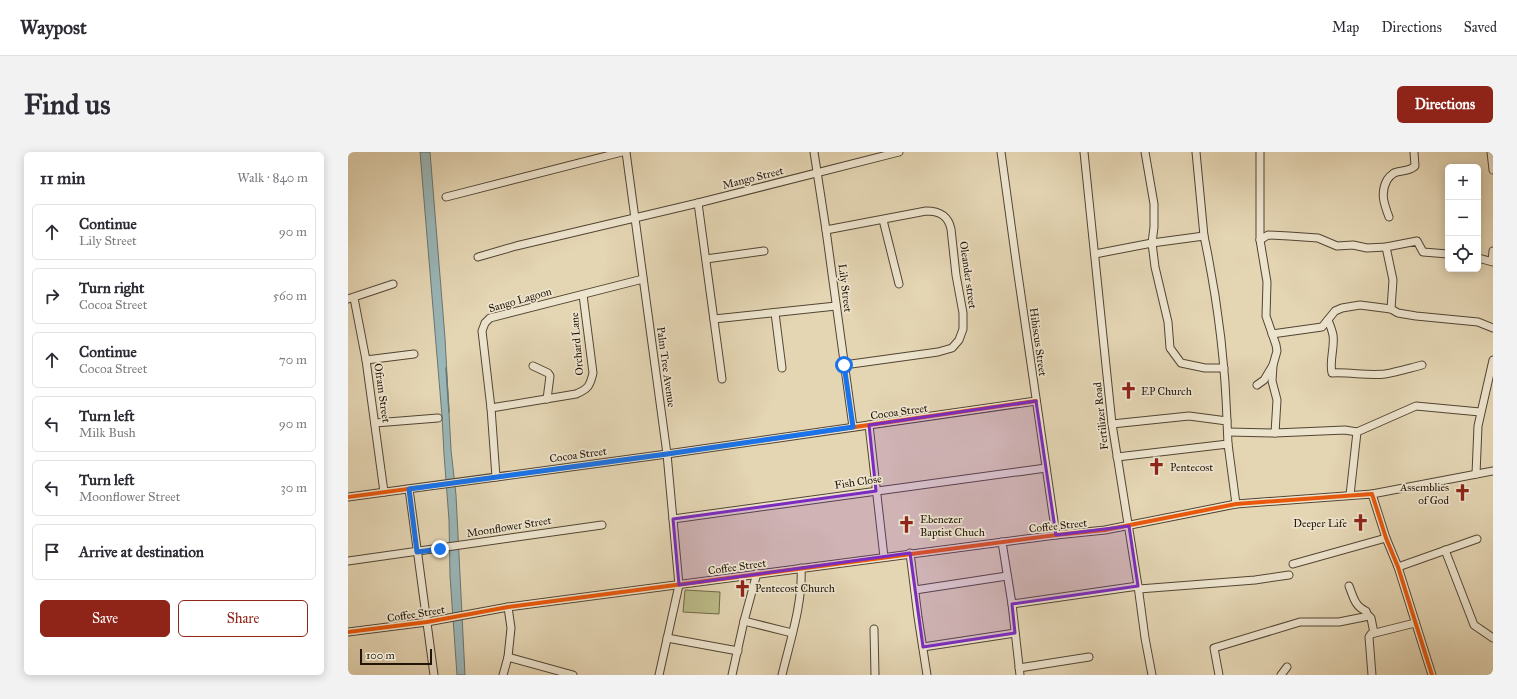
<!DOCTYPE html>
<meta charset="utf-8">
<style>
:root{--surface:#fff;--page:#f2f2f3;--text:#2b2b33;--muted:#7c7c81;--line:#e1e1e2;--accent:#8f2418}
body{margin:0;font-family:"IM FELL Great Primer",serif;background:var(--page);color:var(--text)}
.controls{position:absolute;right:12px;top:12px;display:grid;overflow:hidden;border-radius:6px;box-shadow:0 2px 10px #0003}
.controls button{width:36px;height:36px;display:grid;place-items:center;padding:0;border:0;border-bottom:1px solid var(--line);background:var(--surface);color:var(--text);font:20px sans-serif}
.scale{position:absolute;left:12px;bottom:10px;width:72px;box-sizing:border-box;padding-left:4px;border:2px solid #221508;border-top:0;font-size:11px;line-height:14px;white-space:nowrap;color:#221508;-webkit-text-stroke:3px #ede4ce;paint-order:stroke}
.stop{position:absolute;width:12px;height:12px;margin:-9px;border:3px solid #1a73e8;border-radius:50%;background:#fff}
.stop.end{background:#1a73e8;border-color:#fff;box-shadow:0 1px 4px #0008}
.list{margin:0;padding:0;list-style:none}
h2{display:flex;justify-content:space-between;align-items:center;height:52px;margin:0;padding:0 16px;font-size:17px}
h2 small{font-size:13px;font-weight:400;color:var(--muted)}
.list li{display:grid;grid-template-columns:26px 1fr auto;gap:12px;align-items:center;box-sizing:border-box;height:56px;margin:0 8px 8px;padding:0 8px;border:1px solid var(--line);border-radius:6px}
.list b{display:block;font-size:15px;white-space:nowrap}
.list p{margin:0;font-size:13px;white-space:nowrap;color:var(--muted)}
.list em{font-size:13px;font-style:normal;color:var(--muted)}
.actions{display:flex;gap:8px;padding:12px 16px}
.actions a{flex:1;padding:9px 0;border:1px solid var(--accent);border-radius:6px;text-align:center;font-size:14px;color:var(--accent)}
.actions .main{background:var(--accent);color:#fff}
.icon{flex:none;width:22px;height:22px;fill:none;stroke:currentColor;stroke-width:2;stroke-linecap:round;stroke-linejoin:round}
.map{position:relative;flex:none;width:1145px;height:523px;overflow:hidden;border-radius:6px}
header{display:flex;align-items:center;gap:24px;box-sizing:border-box;height:56px;padding:0 20px;background:var(--surface);border-bottom:1px solid var(--line)}
header strong{font-size:19px}
nav{display:flex;gap:22px;margin-inline-start:auto;font-size:14px}
.intro{display:flex;align-items:center;justify-content:space-between;box-sizing:border-box;height:96px;padding:0 24px}
h1{margin:0;font-size:28px}
.button{padding:10px 18px;border-radius:6px;background:var(--accent);color:#fff;font-size:14px;font-weight:700}
main{display:flex;gap:24px;padding:0 24px}
aside{flex:1;background:var(--surface);border-radius:6px;box-shadow:0 2px 10px #0003}
.map>svg:first-child{display:block}
.green{fill:#bb8;stroke:#6e6848}
.water{fill:#9ab6b7;stroke:#6a7671}
.lines{fill:none;stroke-linecap:round;stroke-linejoin:round}
.stream{stroke:#6a7671;stroke-width:1.5}
.minor-casing{stroke:#524533;stroke-width:9}
.minor{stroke:#ede4ce;stroke-width:7}
.cycleway-casing{stroke:#ede4ce;stroke-width:6}
.cycleway{stroke:#e8590c;stroke-width:4}
.route{stroke:#1a73e8;stroke-width:5}
.marked{fill:#7b2cbf;fill-opacity:0.2;stroke:#7b2cbf;stroke-width:3;stroke-linejoin:round}
.labels{text-anchor:middle;dominant-baseline:central;stroke-width:3.5;stroke-linejoin:round;paint-order:stroke}
.street-label{font-size:11px;fill:#221508;stroke:#ede4ce}
.poi-label{font-size:11px;fill:#221508;stroke:#ede4ce;text-anchor:start}
</style>
<header>
<strong>Waypost</strong>
<nav><a>Map</a><a>Directions</a><a>Saved</a></nav>
</header>
<div class="intro"><h1>Find us</h1><a class="button">Directions</a></div>
<main>
<aside>
<h2>11 min<small>Walk · 840 m</small></h2>
<ul class="list">
<li><svg class="icon" aria-label="ahead" viewBox="0 0 24 24"><path d="M12 20V5M6 11l6-6 6 6"/></svg><div><b>Continue</b><p>Lily Street</p></div><em>90 m</em></li>
<li><svg class="icon" aria-label="right" viewBox="0 0 24 24"><path d="M7 20v-9h11M14 6l5 5-5 5"/></svg><div><b>Turn right</b><p>Cocoa Street</p></div><em>560 m</em></li>
<li><svg class="icon" aria-label="ahead" viewBox="0 0 24 24"><path d="M12 20V5M6 11l6-6 6 6"/></svg><div><b>Continue</b><p>Cocoa Street</p></div><em>70 m</em></li>
<li><svg class="icon" aria-label="left" viewBox="0 0 24 24"><path d="M17 20v-9H6M10 6l-5 5 5 5"/></svg><div><b>Turn left</b><p>Milk Bush</p></div><em>90 m</em></li>
<li><svg class="icon" aria-label="left" viewBox="0 0 24 24"><path d="M17 20v-9H6M10 6l-5 5 5 5"/></svg><div><b>Turn left</b><p>Moonflower Street</p></div><em>30 m</em></li>
<li><svg class="icon" aria-label="arrive" viewBox="0 0 24 24"><path d="M6 21V4h12l-3 4 3 4H6"/></svg><div><b>Arrive at destination</b></div></li>
</ul>
<div class="actions"><a class="main">Save</a><a>Share</a></div>
</aside>
<div class="map">
<svg width="1145" height="523" viewBox="0 0 1145 523">
<rect width="100%" height="100%" fill="#e4d5b3"/>
<filter id="stains"><feTurbulence type="fractalNoise" baseFrequency=".005" numOctaves="4"/><feColorMatrix values="0 0 0 0 .2 0 0 0 0 .09 0 0 0 0 .02 0 0 0 .5 -.17"/></filter>
<radialGradient id="worn" r=".72"><stop offset=".6" stop-color="#630" stop-opacity="0"/><stop offset="1" stop-color="#630" stop-opacity=".3"/></radialGradient>
<path class="green" d="M337 438 372 440 371 462 335 460Z"/>
<path class="water" d="M72 0H82L97 186 103 298 108 343 117 523H109L102 424 101 368 96 302 94 264Z"/>
<g class="lines">
<path class="stream" d="M98 216 101 260"/>
<defs>
<g id="minor">
<path d="M278 0 319 302 331 433 311 523"/>
<path d="M466 0 478 78 505 275"/>
<path d="M653 0 668 109 708 383"/>
<path d="M736 0 764 272 790 434 797 486 804 523"/>
<path d="M797 0 806 52V75L804 91 807 115 820 170 822 196 833 211 857 216H876"/>
<path d="M848 0 856 84"/>
<path d="M1143 0 1145 18"/>
<path d="M98 45 274 0"/>
<path d="M350 51 374 227"/>
<path d="M1041 65C1036 52 1032 41 1039 28 1041 25 1043 23 1046 21 1053 18 1061 20 1067 14L1066 0"/>
<path d="M535 68 551 132"/>
<path d="M478 78 578 59C591 59 600 63 603 77L608 123 615 161V177L611 188 604 196 590 200 496 213"/>
<path d="M912 88 920 83 941 84 970 86 989 94 1005 93 1019 96 1038 95 1069 89 1075 100 1100 102"/>
<path d="M1038 95 1045 128 1043 157"/>
<path d="M747 102 804 91 856 84C869 145 877 206 879 269"/>
<path d="M130 105 168 94 350 51 551 0"/>
<path d="M1130 106 1145 110"/>
<path d="M358 107 416 99"/>
<path d="M1144 109 1145 99"/>
<path d="M6 146 18 208 36 340"/>
<path d="M0 147 45 132"/>
<path d="M427 161 434 216"/>
<path d="M366 167 488 154"/>
<path d="M980 168C982 173 984 178 985 183 987 195 981 209 984 221 1002 220 1020 224 1037 222 1049 220 1062 216 1074 213"/>
<path d="M924 182 974 175 987 159 994 156 1012 153 1043 157 1050 161 1068 164 1130 170 1145 176"/>
<path d="M18 208 66 202"/>
<path d="M925 213 924 229 929 248 927 281"/>
<path d="M185 214 200 221 202 224 199 247"/>
<path d="M909 233 916 228 925 213 929 199 928 193 918 164 919 130 912 88V0"/>
<path d="M143 256 228 242C240 237 242 234 245 221L235 143"/>
<path d="M27 271 90 266"/>
<path d="M764 272 841 264 879 269 880 292"/>
<path d="M521 273 536 405"/>
<path d="M880 280 927 281 997 278 1009 280"/>
<path d="M769 305 880 292 888 352"/>
<path d="M1128 322 1130 274 1145 208"/>
<path d="M148 325 143 256 134 179 137 171 142 166 295 127"/>
<path d="M61 337 86 523"/>
<path d="M1024 342 1145 319"/>
<path d="M1002 343 1009 280 1068 254 1132 260"/>
<path d="M0 345 319 302 688 249"/>
<path d="M325 367 698 316"/>
<path d="M654 390 664 452 790 434"/>
<path d="M1097 398 1126 473 1145 486"/>
<path d="M562 401 570 465 579 523"/>
<path d="M0 409 254 373"/>
<path d="M945 412 1038 386"/>
<path d="M1050 415 1129 387"/>
<path d="M1001 434C1005 444 1007 455 1018 459L1020 464"/>
<path d="M791 437 907 428 941 423"/>
<path d="M567 438 659 424"/>
<path d="M664 452 672 523"/>
<path d="M396 469 444 481"/>
<path d="M526 477 527 523"/>
<path d="M0 480 79 470 160 455 708 383 757 378 888 352 1024 342 1038 386 1050 415 1084 523"/>
<path d="M319 486 390 499"/>
<path d="M575 495 667 481"/>
<path d="M160 505 163 476 160 455"/>
<path d="M671 516 741 505"/>
<path d="M155 523 160 505 225 523"/>
<path d="M384 523 396 469 409 421"/>
<path d="M434 523C442 489 455 451 453 416"/>
<path d="M871 523 866 496 952 470H991L1021 464 1023 466 1026 481"/>
<path d="M933 523 939 515"/>
<path d="M1024 523 1021 485 1023 482 1067 471"/>
</g>
</defs>
<use href="#minor" class="minor-casing"/>
<use href="#minor" class="minor"/>
<defs>
<g id="cycleway">
<path d="M0 345 319 302 688 249"/>
<path d="M0 480 79 470 160 455 708 383 757 378 888 352 1024 342 1038 386 1050 415 1084 523"/>
</g>
</defs>
<use href="#cycleway" class="cycleway-casing"/>
<use href="#cycleway" class="cycleway"/>
</g>
<g class="lines">
<path class="route" d="M92 397 69 400 61 337 319 302 505 275 496 213"/>
</g>
<path class="marked" d="M688 249 708 383 781 374 790 434 664 452 667 481 575 495 562 401 331 433 325 367 528 339 521 273Z"/>
<defs>
<symbol id="church-bare" viewBox="-9 -9 18 18"><path d="M-1.2-6h2.4v3.5h3.3v2.4h-3.3V6h-2.4V-.1h-3.3v-2.4h3.3Z" fill="#8f2418" stroke="#ede4ce" stroke-width="2.5" paint-order="stroke"/></symbol>
</defs>
<g fill-rule="evenodd">
<use href="#church-bare" x="768" y="226" width="25" height="25"/>
<use href="#church-bare" x="796" y="302" width="25" height="25"/>
<use href="#church-bare" x="1102" y="328" width="25" height="25"/>
<use href="#church-bare" x="1000" y="358" width="25" height="25"/>
<use href="#church-bare" x="546" y="360" width="25" height="25"/>
<use href="#church-bare" x="382" y="424" width="25" height="25"/>
</g>
<g class="labels">
<g class="street-label">
<text transform="translate(405 26) rotate(-14)">Mango Street</text>
<text transform="translate(620 123) rotate(82)">Oleander street</text>
<text transform="translate(497 136) rotate(83)">Lily Street</text>
<text transform="translate(172 148) rotate(-16)">Sango Lagoon</text>
<text transform="translate(690 190) rotate(82)">Hibiscus Street</text>
<text transform="translate(229 192) rotate(-95)">Orchard Lane</text>
<text transform="translate(318 215) rotate(82)">Palm Tree Avenue</text>
<text transform="translate(34 241) rotate(82)">Ofram Street</text>
<text transform="translate(551 260) rotate(-8)">Cocoa Street</text>
<text transform="translate(753 264) rotate(-96)">Fertilizer Road</text>
<text transform="translate(230 303) rotate(-8)">Cocoa Street</text>
<text transform="translate(510 330) rotate(-8)">Fish Close</text>
<text transform="translate(710 374) rotate(-6)">Coffee Street</text>
<text transform="translate(161 375) rotate(-9)">Moonflower Street</text>
<text transform="translate(389 415) rotate(-8)">Coffee Street</text>
<text transform="translate(68 462) rotate(-9)">Coffee Street</text>
</g>
<g class="poi-label">
<text x="793" y="239">EP Church</text>
<text x="822" y="315">Pentecost</text>
<text x="1101" y="335" text-anchor="end">Assemblies<tspan x="1101" dy="13">of God</tspan></text>
<text x="572" y="367">Ebenezer<tspan x="572" dy="13">Baptist Chuch</tspan></text>
<text x="999" y="371" text-anchor="end">Deeper Life</text>
<text x="407" y="436">Pentecost Church</text>
</g>
</g>
<rect width="100%" height="100%" filter="url(#stains)"/>
<rect width="100%" height="100%" fill="url(#worn)"/>
</svg>
<div class="controls">
<button>+</button>
<button>−</button>
<button><svg class="icon" aria-label="locate" viewBox="0 0 24 24"><circle cx="12" cy="12" r="6"/><path d="M12 2v4M12 18v4M2 12h4M18 12h4"/></svg></button>
</div>
<div class="scale">100 m</div>
<div class="stop" style="left:496px;top:213px"></div>
<div class="stop end" style="left:92px;top:397px"></div>
</div>
</main>
